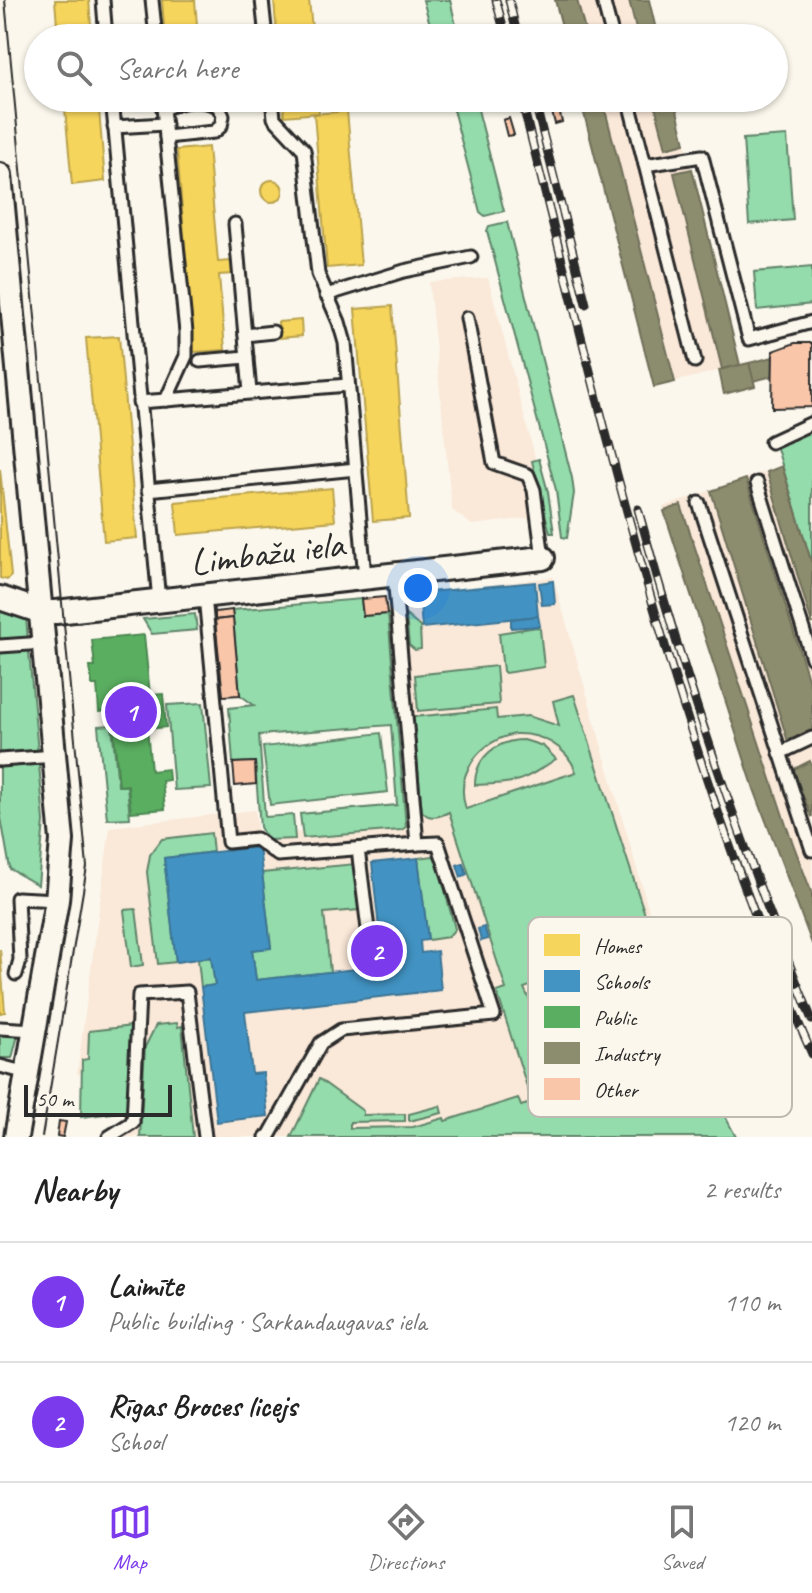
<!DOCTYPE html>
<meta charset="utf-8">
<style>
:root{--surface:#fff;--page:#f6f6f6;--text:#222;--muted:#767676;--line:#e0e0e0;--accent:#7c3aed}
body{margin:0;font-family:Caveat,sans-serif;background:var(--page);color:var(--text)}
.scale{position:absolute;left:24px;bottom:20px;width:148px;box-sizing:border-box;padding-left:8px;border:4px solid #2b2b2b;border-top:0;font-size:22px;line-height:28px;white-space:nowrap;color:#2b2b2b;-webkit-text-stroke:6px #fbf7ec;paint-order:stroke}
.you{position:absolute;left:418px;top:588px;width:28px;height:28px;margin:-20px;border:6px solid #fff;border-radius:50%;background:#1a73e8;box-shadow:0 0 0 12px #1a73e833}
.badge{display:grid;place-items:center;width:52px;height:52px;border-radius:50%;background:var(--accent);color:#fff;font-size:26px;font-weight:700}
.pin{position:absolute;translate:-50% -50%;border:4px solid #fff;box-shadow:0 2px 8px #0006}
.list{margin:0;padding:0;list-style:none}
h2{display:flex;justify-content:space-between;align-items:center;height:104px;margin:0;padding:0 32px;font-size:34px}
h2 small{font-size:26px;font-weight:400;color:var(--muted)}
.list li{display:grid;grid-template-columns:52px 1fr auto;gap:24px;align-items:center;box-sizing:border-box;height:120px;padding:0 32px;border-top:2px solid var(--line)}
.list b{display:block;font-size:30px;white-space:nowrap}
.list p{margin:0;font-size:26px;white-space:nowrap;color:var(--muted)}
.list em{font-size:26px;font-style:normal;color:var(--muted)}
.icon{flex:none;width:44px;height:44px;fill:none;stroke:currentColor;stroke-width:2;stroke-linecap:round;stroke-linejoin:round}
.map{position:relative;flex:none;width:812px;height:1137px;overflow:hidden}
.search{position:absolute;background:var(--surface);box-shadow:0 2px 6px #0004;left:24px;right:24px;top:24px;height:88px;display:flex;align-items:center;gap:20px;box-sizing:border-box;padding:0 28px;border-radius:44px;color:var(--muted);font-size:30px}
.sheet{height:344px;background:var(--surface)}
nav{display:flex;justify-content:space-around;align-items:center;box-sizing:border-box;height:112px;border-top:2px solid var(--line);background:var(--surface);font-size:22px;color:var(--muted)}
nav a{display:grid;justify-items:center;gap:4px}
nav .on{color:var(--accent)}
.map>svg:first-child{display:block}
.built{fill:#fae8d8}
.green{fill:#94dcab;stroke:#60846b;stroke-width:2;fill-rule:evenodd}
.homes{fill:#f6d55c;stroke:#b9a24d;stroke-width:2}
.schools{fill:#4393c3;stroke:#3c7495;stroke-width:2}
.public{fill:#5aae61;stroke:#4c8751;stroke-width:2}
.industry{fill:#8c8c6e;stroke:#6f6f5a;stroke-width:2}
.building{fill:#f9c6a9;stroke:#2b2b2b;stroke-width:2}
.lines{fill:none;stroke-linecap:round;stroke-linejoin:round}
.service-casing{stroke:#2b2b2b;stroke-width:17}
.minor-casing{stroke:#2b2b2b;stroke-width:28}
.service{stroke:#fbf7ec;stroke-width:11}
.minor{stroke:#fbf7ec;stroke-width:22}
.tram{stroke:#2b2b2b;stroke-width:2}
.rail-casing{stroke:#2b2b2b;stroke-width:9}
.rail{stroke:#fbf7ec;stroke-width:6;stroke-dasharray:18;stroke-linecap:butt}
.labels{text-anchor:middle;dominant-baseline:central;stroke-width:8;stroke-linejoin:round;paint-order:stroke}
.street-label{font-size:38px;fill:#2b2b2b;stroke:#fbf7ec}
.key{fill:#fbf7ec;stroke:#bdbab2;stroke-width:2}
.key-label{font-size:22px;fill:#2b2b2b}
</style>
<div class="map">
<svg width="812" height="1137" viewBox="0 0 812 1137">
<rect width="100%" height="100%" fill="#fbf7ec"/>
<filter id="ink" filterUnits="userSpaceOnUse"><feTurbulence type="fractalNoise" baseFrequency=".0125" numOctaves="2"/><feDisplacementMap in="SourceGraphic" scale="16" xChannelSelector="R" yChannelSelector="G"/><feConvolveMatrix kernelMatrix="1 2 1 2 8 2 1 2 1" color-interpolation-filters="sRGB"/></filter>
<g filter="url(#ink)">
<g class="built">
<path d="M555 0H649L658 38H565Z"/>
<path d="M580 98H674L740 365 654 387Z"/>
<path d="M488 278 537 465V517L472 525 452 510 429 282Z"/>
<path d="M782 466 812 564V944L754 789 663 507Z"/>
<path d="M553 577 695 1071 450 1137H121L131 1068 77 1074 110 827 255 810 258 835 407 825 389 597Z"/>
</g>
<g class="green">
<path d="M423 0H450L459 38H434Z"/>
<path d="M450 98H475L504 211 485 216 480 212Z"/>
<path d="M787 136 793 220 749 224 743 139Z"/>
<path d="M507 222 572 478 574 493 567 538 562 537 556 490 487 231 489 226Z"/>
<path d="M812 267V304L757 310 754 272Z"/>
<path d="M812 427V564L776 445Z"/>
<path d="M539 459 548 492 554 533H550L532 461Z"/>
<path d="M361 599 363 616 388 614 406 827 401 830 303 838 300 814 397 805 391 725 259 735 265 817 293 815 295 839 267 840 260 827 255 762 233 763 229 708 254 705 240 695 232 610Z"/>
<path d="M0 611 26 618 44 821 38 885 10 869 0 812Z"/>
<path d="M195 614 197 630 152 634 143 619Z"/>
<path d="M406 615 420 627 421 649 415 650 409 645Z"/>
<path d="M537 627 540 629 544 667 505 673 503 671 499 633Z"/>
<path d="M496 666 499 704 418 711 415 675Z"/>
<path d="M574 695 681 1026H685L691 1044 529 1093 497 992 506 989 449 812C441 816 429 821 422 811L413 717 496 709 497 719 528 716 559 726 553 701ZM515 734C541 733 567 746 576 772L466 809C454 773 480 741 515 734ZM634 951C656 1018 550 1056 524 988ZM649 998 657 1024 563 1055 562 1052 534 1060 537 1070 659 1028 660 1033 535 1073 531 1058 561 1050 559 1040C606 1047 621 1028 649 998Z"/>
<path d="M203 703 211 788 174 790 167 705Z"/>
<path d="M112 725 118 786H127L130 818 107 819 98 726Z"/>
<path d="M381 733 388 792 270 805 263 747Z"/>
<path d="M524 740 543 746 556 759C520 783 518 783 475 785 475 757 497 740 524 740Z"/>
<path d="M211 833 213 852 164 858 176 962 158 964 147 872 150 855 162 839Z"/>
<path d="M433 856 437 860 455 929 448 937 428 940 418 858Z"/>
<path d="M355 864 359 910 324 913 330 972 256 980 252 950 271 947 262 873Z"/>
<path d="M136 909 143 965 131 967 124 910Z"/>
<path d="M211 957 215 985 201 987 198 959Z"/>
<path d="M177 1023 178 1027 182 1026 193 1137H140L145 1047 156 1025Z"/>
<path d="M133 1026 128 1111 81 1117 82 1060 88 1059 89 1031Z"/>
<path d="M0 1033 18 1035 12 1058H0Z"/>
<path d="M697 1053 706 1080 736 1137H291L319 1079 363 1111V1115L405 1114V1121L350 1122V1128L413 1127 444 1118 445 1121 518 1098 521 1106Z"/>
<path d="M440 1106 442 1113 409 1121V1114Z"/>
</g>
<g class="homes">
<path d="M55 0H89L92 38H58Z"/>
<path d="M162 0H195L198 38H165Z"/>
<path d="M274 0H309L313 38H277Z"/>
<path d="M64 98H98L105 181 72 185Z"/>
<path d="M283 98H318L319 113 284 116Z"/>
<path d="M347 111 361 265 327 268 314 114Z"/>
<path d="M208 147 218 262 232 261 233 274 219 275 225 350 194 352 177 150Z"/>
<circle cx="272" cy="191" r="11"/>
<path d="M392 306 409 518 373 521 355 309Z"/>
<path d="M301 320 302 336 279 338 278 322Z"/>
<path d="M119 336 137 538 104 541 86 338Z"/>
<path d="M0 469 11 576 7 580 0 578Z"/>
<path d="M332 488 335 521 178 535 175 502Z"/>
<path d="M0 949 5 1012 0 1013Z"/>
</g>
<g class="schools">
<path d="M553 581 555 604 542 605 539 583Z"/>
<path d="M535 582 538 616 422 628 419 593Z"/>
<path d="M538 616 540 626 511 628V619Z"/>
<path d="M259 847 271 948 252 950 256 980 383 966 372 863 418 858 428 940 420 941 421 953 437 951 441 990 245 1012 252 1074 263 1073 268 1116 217 1122 201 987 215 985 211 957 176 962 164 858Z"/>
<path d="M463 863 467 874 461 877 457 865Z"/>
<path d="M484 927 488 939 481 941 478 929Z"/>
</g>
<path class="public" d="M144 635 150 695 163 694 166 727 147 729 151 771 168 769 169 780 162 781 165 809 131 812 128 785 119 786 112 711 99 712 97 685H92L90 667H95L92 640Z"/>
<g class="industry">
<path d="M555 0H577L587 38H565Z"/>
<path d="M629 0H649L658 38H638Z"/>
<path d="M580 98H602L675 382 654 387Z"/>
<path d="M653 98H674L685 143 666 148Z"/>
<path d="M692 169 740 365 722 369 674 173Z"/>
<path d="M773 357V376L753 381 749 363Z"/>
<path d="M749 363 755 386 724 394 719 370Z"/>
<path d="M782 466 812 564V624L767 472Z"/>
<path d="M746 479 812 691V732L788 742 711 491Z"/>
<path d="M681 505 786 825 812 894V944L754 789 664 511Z"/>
<path d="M810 761 812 766V817L792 770Z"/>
</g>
<g class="building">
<path d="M558 106 562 122 555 124 551 108Z"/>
<path d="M509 118 514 135 507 136 503 120Z"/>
<path d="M795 343H812V407L772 408 773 351Z"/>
<path d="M385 597 387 614 363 616 361 599Z"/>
<path d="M232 610 233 618 215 620V612Z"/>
<path d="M233 618 240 695 223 696 215 620Z"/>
<path d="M255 762 256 784 235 786 233 763Z"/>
<path d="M59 1121 66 1122 63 1137 57 1136Z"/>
</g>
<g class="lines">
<defs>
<g id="service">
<path d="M103 0 106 38"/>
<path d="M152 0 156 38"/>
<path d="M262 0 266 38"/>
<path d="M603 0 613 38"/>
<path d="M112 98 159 601"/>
<path d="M272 98 274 118 304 150 318 274 339 322 345 343 365 578"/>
<path d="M628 98 695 361"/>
<path d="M163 109C182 101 199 97 218 106L223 116 221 126 214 132 166 137"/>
<path d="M114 127 165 124"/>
<path d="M645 165 702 156 749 339 812 322"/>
<path d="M235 224 250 392"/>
<path d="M326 295 404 271 471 257"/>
<path d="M467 318 494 463 528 475 534 490 543 558"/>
<path d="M245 335 273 332"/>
<path d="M200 361 247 357"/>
<path d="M166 400 348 385"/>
<path d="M139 402 166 400 186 356V332L162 98"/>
<path d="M771 442 812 423"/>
<path d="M757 483 812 658"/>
<path d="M148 490 356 469"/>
<path d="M699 503 812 850"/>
<path d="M205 596 228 842 256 839 278 855 417 844"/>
<path d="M0 646 44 643"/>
<path d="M780 753 812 738"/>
<path d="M0 760 55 756"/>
<path d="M358 849 371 953"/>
<path d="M16 974 20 960 17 898 57 900"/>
<path d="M0 1028 35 1030"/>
<path d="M0 1066 27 1073"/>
<path d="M109 1137 133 1122 139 995 187 992 205 1137"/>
<path d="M266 1137 269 1136 321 1043 341 1030 494 1015 438 843 417 844 394 575"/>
</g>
<g id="minor">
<path d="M0 175 62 840 57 900 16 1137"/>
<path d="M0 598 42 612H56L543 558"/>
</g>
</defs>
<use href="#service" class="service-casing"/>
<use href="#minor" class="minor-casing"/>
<use href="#service" class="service"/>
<use href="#minor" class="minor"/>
<path class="tram" d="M5 0 87 867 42 1137"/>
<defs>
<g id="rail">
<path d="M496 0 506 38"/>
<path d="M509 0 518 38"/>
<path d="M521 98C604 423 676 746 812 1054"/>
<path d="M534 98 586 304"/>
<path d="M638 509C686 684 743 853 812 1020"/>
</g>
</defs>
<use href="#rail" class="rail-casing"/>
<use href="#rail" class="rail"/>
</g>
</g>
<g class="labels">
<g class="street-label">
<text transform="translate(267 553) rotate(-7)">Limbažu iela</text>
</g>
</g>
<rect x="528" y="917" width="264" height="200" rx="12" class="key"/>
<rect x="544" y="934" width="36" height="22" fill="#f6d55c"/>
<rect x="544" y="970" width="36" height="22" fill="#4393c3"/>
<rect x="544" y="1006" width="36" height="22" fill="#5aae61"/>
<rect x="544" y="1042" width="36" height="22" fill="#8c8c6e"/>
<rect x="544" y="1078" width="36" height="22" fill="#f9c6a9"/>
<g class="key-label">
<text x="594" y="953">Homes</text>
<text x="594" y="989">Schools</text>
<text x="594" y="1025">Public</text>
<text x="594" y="1061">Industry</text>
<text x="594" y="1097">Other</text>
</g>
</svg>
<div class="scale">50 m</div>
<div class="you"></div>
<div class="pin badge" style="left:131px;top:712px">1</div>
<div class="pin badge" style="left:377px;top:951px">2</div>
<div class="search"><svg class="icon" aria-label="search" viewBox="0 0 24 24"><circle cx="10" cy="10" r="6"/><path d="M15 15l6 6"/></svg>Search here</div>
</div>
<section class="sheet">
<h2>Nearby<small>2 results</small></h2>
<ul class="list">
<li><span class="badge">1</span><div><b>Laimīte</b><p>Public building · Sarkandaugavas iela</p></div><em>110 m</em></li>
<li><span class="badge">2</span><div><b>Rīgas Broces licejs</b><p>School</p></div><em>120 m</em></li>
</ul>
</section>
<nav>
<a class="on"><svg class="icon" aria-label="map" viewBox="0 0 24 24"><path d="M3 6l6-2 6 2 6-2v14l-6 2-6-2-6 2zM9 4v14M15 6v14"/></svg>Map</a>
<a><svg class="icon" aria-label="directions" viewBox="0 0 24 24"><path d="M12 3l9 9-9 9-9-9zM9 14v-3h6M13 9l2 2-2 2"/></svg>Directions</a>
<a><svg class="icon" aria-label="saved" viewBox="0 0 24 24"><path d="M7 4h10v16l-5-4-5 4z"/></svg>Saved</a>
</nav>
